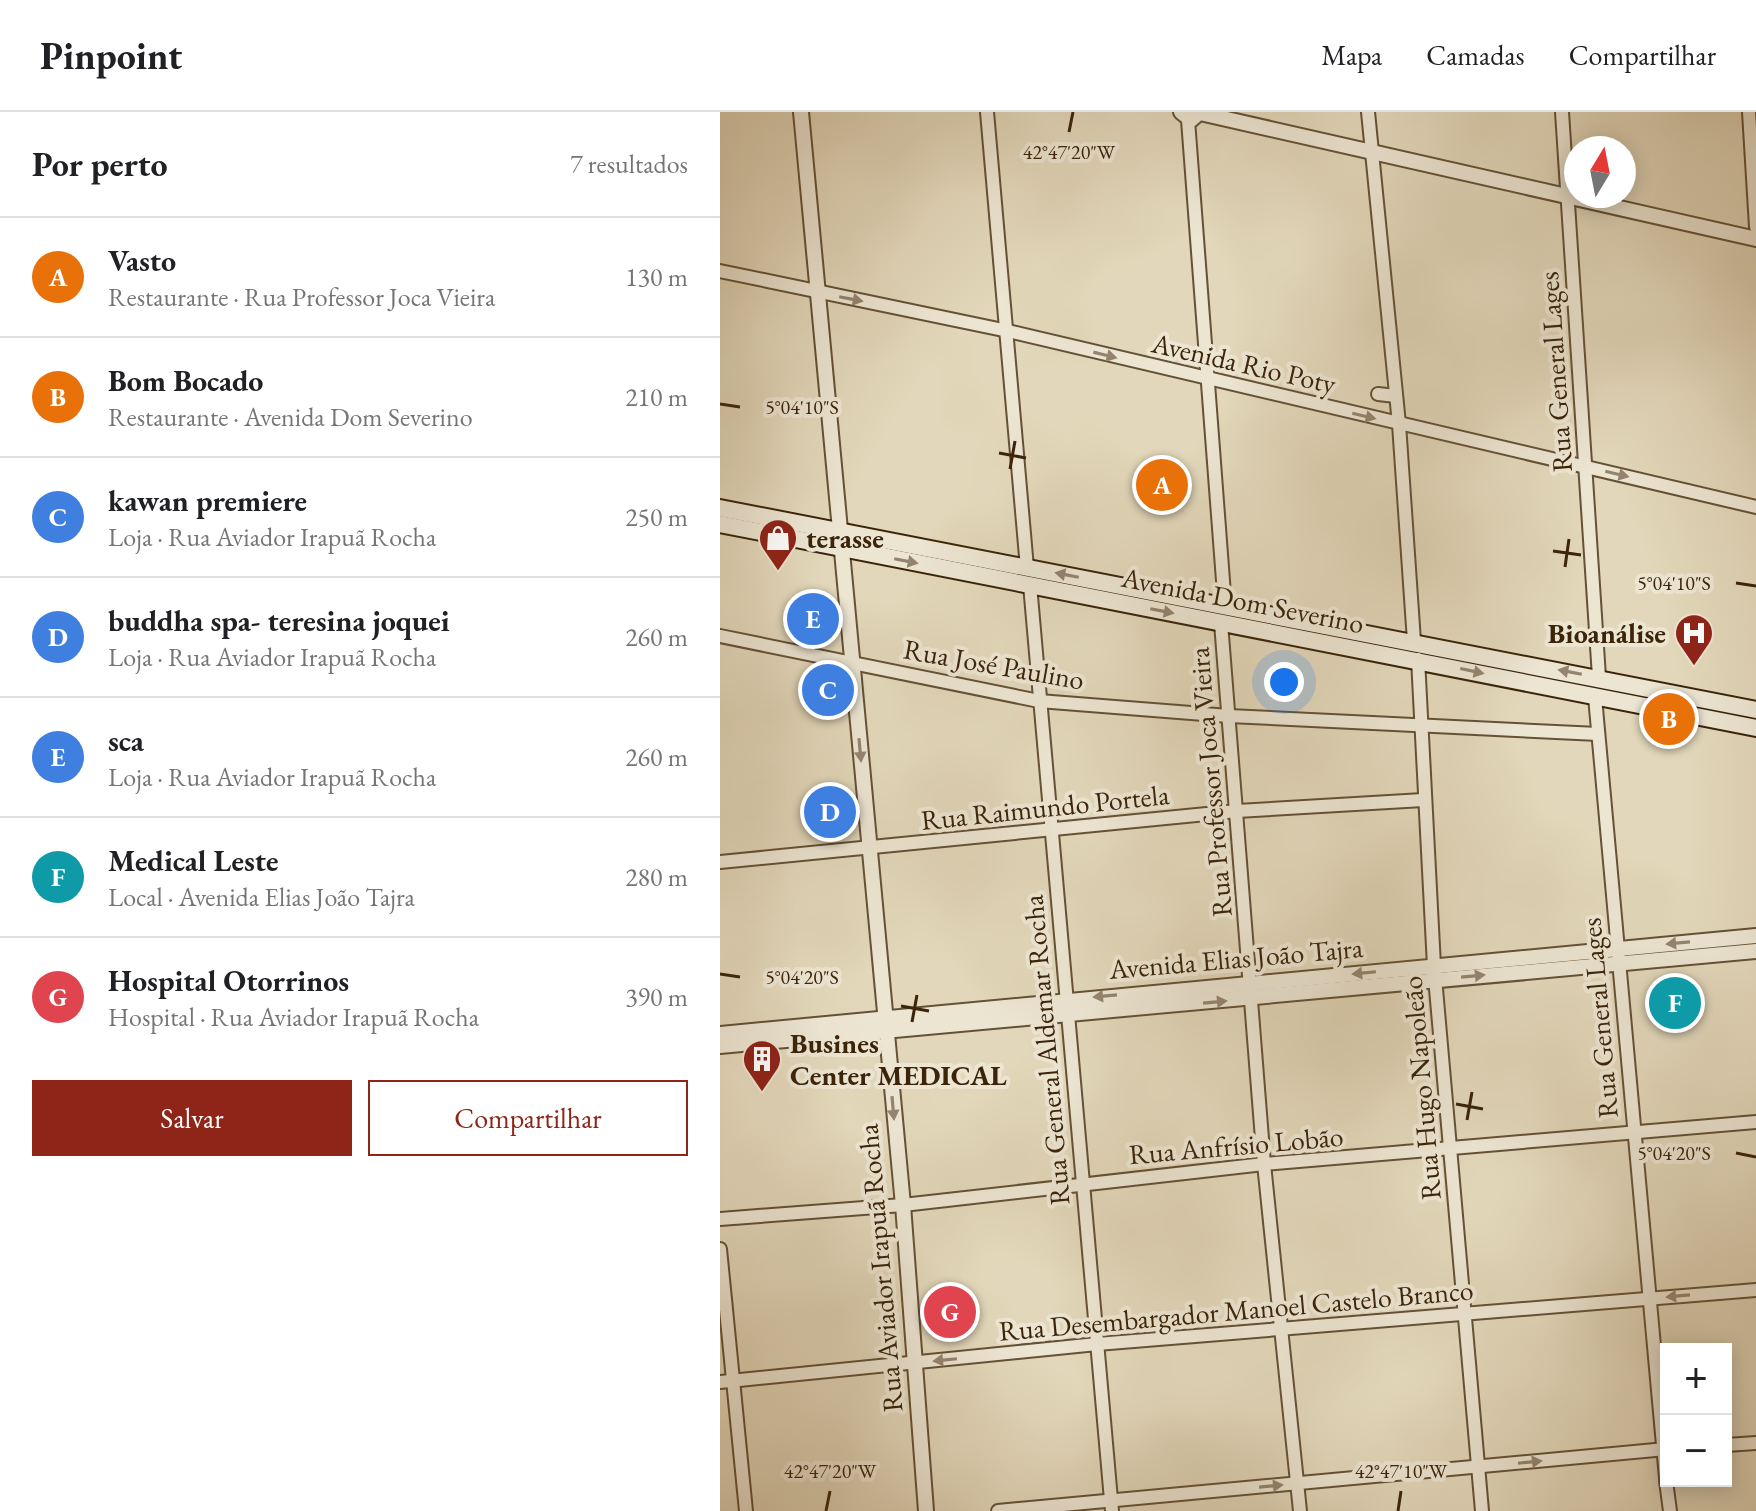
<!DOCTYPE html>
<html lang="pt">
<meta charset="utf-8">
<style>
:root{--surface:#fff;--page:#f6f6f6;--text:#202124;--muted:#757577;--line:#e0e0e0;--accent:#8f2418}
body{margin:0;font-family:"EB Garamond",serif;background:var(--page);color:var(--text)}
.controls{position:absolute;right:24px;bottom:24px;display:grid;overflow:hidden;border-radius:0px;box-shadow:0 4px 20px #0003}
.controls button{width:72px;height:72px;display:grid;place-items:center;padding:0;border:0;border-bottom:2px solid var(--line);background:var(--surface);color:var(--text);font:40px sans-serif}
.compass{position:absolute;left:844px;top:24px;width:72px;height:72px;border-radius:50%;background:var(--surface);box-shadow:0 4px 20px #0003;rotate:10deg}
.you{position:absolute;left:564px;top:570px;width:28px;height:28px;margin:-20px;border:6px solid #fff;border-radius:50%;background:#1a73e8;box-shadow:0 0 0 12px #1a73e833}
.badge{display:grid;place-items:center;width:52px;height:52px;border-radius:50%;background:var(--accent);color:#fff;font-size:26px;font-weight:700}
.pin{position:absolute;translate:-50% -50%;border:4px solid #fff;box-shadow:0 2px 8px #0006}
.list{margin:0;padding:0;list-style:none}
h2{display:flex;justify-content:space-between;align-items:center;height:104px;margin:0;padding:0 32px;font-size:34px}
h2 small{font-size:26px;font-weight:400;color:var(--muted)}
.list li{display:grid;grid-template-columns:52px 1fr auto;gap:24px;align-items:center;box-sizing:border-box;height:120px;padding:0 32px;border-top:2px solid var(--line)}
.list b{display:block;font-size:30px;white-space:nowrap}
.list p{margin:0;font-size:26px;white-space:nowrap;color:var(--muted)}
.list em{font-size:26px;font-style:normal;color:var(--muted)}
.actions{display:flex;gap:16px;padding:24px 32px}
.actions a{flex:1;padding:18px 0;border:2px solid var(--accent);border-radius:0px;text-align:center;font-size:28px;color:var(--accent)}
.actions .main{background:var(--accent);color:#fff}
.map{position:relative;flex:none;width:1036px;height:1399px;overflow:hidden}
header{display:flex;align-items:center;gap:48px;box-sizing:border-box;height:112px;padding:0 40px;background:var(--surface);border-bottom:2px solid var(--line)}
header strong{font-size:38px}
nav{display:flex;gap:44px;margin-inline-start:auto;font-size:28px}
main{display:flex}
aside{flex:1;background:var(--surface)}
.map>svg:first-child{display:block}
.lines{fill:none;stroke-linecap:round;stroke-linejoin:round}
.minor-casing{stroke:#655135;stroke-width:16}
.tertiary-casing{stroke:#655135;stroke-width:18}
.secondary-casing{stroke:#3b2409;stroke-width:20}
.minor{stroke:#ece5d2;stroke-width:12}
.tertiary{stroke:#ece5d2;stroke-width:14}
.secondary{stroke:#ece5d2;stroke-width:16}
.oneway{fill:#94846e}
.ticks{fill:none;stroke:#3b2409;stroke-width:3}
.labels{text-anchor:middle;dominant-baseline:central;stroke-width:8;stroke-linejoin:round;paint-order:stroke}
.street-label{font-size:28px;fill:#3b2409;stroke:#ece5d2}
.poi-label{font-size:28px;font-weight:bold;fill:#3b2409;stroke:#ece5d2;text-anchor:start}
.ticks-label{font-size:20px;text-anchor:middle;fill:#3b2409;stroke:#ece5d2;stroke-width:8;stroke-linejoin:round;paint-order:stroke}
</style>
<header>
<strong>Pinpoint</strong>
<nav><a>Mapa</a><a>Camadas</a><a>Compartilhar</a></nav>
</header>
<main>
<aside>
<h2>Por perto<small>7 resultados</small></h2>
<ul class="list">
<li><span class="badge" style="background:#e8710a">A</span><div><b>Vasto</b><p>Restaurante · Rua Professor Joca Vieira</p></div><em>130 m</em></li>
<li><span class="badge" style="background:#e8710a">B</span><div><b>Bom Bocado</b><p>Restaurante · Avenida Dom Severino</p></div><em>210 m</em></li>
<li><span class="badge" style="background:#3f7fe0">C</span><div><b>kawan premiere</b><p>Loja · Rua Aviador Irapuã Rocha</p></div><em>250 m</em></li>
<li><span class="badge" style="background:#3f7fe0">D</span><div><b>buddha spa- teresina joquei</b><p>Loja · Rua Aviador Irapuã Rocha</p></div><em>260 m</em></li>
<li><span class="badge" style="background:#3f7fe0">E</span><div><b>sca</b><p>Loja · Rua Aviador Irapuã Rocha</p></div><em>260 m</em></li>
<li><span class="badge" style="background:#0f9aa8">F</span><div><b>Medical Leste</b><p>Local · Avenida Elias João Tajra</p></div><em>280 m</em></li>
<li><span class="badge" style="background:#e0444e">G</span><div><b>Hospital Otorrinos</b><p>Hospital · Rua Aviador Irapuã Rocha</p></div><em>390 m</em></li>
</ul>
<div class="actions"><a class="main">Salvar</a><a>Compartilhar</a></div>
</aside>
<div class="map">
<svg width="1036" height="1399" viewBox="0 0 1036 1399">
<rect width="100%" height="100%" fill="#e2d7ba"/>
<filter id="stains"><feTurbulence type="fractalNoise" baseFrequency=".0025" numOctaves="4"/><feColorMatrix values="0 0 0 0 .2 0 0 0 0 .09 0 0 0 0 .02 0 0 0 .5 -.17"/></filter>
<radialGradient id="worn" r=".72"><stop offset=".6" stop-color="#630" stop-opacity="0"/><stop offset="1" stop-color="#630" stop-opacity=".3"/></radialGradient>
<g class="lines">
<defs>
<g id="minor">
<path d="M267 0 307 456"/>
<path d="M648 0 679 312 694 529"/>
<path d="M842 0 879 565"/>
<path d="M1029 0 1036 115"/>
<path d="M468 8 505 495"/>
<path d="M0 159 288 219 1036 395"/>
<path d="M658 282 676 284"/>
<path d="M310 473 392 1399"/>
<path d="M501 511 544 1052 580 1399"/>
<path d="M0 524 319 589 509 604 878 622"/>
<path d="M698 547 714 854 762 1399"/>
<path d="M875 585 946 1366"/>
<path d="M0 750 517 699 703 688"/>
<path d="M0 1107 183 1093 544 1052 1036 1010"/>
<path d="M0 1137 26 1399"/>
<path d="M0 1270 377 1232 1036 1178"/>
<path d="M1006 1333 1036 1331"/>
<path d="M946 1369 950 1399"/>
<path d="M278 1399 946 1337"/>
</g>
<g id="tertiary">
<path d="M81 0 183 1093 206 1399"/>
<path d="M461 0 471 8 480 0"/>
<path d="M480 1 1036 127"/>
<path d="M0 922 1036 824"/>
<path d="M0 934 1036 839"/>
</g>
<g id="secondary">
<path d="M0 396 1036 598"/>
<path d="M0 412 1036 616"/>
</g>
</defs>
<use href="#minor" class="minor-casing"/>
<use href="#tertiary" class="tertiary-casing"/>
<use href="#secondary" class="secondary-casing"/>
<use href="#minor" class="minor"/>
<use href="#tertiary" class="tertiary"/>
<use href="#secondary" class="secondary"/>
</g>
<defs><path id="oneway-solid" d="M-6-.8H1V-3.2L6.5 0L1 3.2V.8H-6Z" transform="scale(2)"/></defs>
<g class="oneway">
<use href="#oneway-solid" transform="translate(131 187) rotate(11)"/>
<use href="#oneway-solid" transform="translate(385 243) rotate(14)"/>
<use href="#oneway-solid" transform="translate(644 304) rotate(13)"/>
<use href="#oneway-solid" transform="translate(897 362) rotate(13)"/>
<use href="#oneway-solid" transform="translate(186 449) rotate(11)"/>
<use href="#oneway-solid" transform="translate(347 463) rotate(-169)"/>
<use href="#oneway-solid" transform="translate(442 499) rotate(11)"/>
<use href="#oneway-solid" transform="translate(752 559) rotate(12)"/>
<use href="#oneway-solid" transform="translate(850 560) rotate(-169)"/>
<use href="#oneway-solid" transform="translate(140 638) rotate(85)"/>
<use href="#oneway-solid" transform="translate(958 831) rotate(175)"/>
<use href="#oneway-solid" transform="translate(644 861) rotate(174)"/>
<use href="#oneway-solid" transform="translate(753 864) rotate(-5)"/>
<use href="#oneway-solid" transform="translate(385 884) rotate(175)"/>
<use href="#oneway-solid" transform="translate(495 890) rotate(-5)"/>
<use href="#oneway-solid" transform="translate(173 996) rotate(85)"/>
<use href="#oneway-solid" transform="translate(958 1184) rotate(175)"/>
<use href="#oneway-solid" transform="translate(225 1248) rotate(174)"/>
<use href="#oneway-solid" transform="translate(810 1350) rotate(-6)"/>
<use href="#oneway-solid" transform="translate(551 1374) rotate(-5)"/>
</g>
<path class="ticks" d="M349 20 353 0M0 292 20 295M279 341 306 346M290 357 295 329M833 439 861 443M845 455 849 427M1016 471 1036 474M0 862 20 865M181 894 209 899M192 910 197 883M736 992 763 997M747 1008 752 980M1016 1041 1036 1045M106 1399 110 1379M678 1399 681 1379"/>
<defs>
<symbol id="shop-pin" viewBox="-11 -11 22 30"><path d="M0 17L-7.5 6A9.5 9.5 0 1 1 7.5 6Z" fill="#8f2418" stroke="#ece5d2"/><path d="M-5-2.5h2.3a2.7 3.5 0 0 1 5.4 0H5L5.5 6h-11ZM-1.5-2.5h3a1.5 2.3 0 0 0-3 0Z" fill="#fff"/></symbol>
<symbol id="hospital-pin" viewBox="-11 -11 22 30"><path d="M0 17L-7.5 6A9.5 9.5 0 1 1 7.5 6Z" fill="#8f2418" stroke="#ece5d2"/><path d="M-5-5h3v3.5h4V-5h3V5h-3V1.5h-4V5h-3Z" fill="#fff"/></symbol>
<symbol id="building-pin" viewBox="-11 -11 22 30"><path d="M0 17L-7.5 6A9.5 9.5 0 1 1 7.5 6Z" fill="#8f2418" stroke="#ece5d2"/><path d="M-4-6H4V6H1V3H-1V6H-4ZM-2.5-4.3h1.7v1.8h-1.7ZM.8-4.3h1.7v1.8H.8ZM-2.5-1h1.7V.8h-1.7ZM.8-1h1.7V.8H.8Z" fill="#fff"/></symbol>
</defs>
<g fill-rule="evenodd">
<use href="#shop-pin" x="36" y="404" width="44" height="60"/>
<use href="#hospital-pin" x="952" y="499" width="44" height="60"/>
<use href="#building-pin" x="20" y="925" width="44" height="60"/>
</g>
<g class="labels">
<g class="street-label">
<text transform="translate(524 251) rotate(13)">Avenida Rio Poty</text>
<text transform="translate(835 260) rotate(-94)">Rua General Lages</text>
<text transform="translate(523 488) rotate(11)">Avenida Dom Severino</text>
<text transform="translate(274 552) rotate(10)">Rua José Paulino</text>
<text transform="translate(490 670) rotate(-95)">Rua Professor Joca Vieira</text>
<text transform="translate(325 695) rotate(-6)">Rua Raimundo Portela</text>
<text transform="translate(516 846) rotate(-5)">Avenida Elias João Tajra</text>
<text transform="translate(879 906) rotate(-95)">Rua General Lages</text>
<text transform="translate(326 938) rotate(-95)">Rua General Aldemar Rocha</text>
<text transform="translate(701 976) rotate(-95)">Rua Hugo Napoleão</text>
<text transform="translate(516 1033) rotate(-5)">Rua Anfrísio Lobão</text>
<text transform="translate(160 1156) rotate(-95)">Rua Aviador Irapuã Rocha</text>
<text transform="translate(516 1198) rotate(-5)">Rua Desembargador Manoel Castelo Branco</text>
</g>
<g class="poi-label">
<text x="86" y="426">terasse</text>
<text x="946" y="521" text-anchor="end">Bioanálise</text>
<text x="70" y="931">Busines<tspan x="70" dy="32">Center MEDICAL</tspan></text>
</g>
</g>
<g class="ticks-label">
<text x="349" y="47">42°47'20"W</text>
<text x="82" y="302">5°04'10"S</text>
<text x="954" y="478">5°04'10"S</text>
<text x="82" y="872">5°04'20"S</text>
<text x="954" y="1048">5°04'20"S</text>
<text x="110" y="1366">42°47'20"W</text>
<text x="681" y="1366">42°47'10"W</text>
</g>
<rect width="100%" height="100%" filter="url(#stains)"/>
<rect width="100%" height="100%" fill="url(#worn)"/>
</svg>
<div class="controls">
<button>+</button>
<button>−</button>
</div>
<svg class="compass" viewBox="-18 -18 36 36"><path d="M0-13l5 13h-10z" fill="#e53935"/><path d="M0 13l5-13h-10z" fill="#757577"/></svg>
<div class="you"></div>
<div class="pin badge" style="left:442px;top:373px;background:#e8710a">A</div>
<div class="pin badge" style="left:949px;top:607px;background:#e8710a">B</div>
<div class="pin badge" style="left:108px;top:578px;background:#3f7fe0">C</div>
<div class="pin badge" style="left:110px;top:700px;background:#3f7fe0">D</div>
<div class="pin badge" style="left:93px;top:507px;background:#3f7fe0">E</div>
<div class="pin badge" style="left:955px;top:891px;background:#0f9aa8">F</div>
<div class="pin badge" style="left:230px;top:1200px;background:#e0444e">G</div>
</div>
</main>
